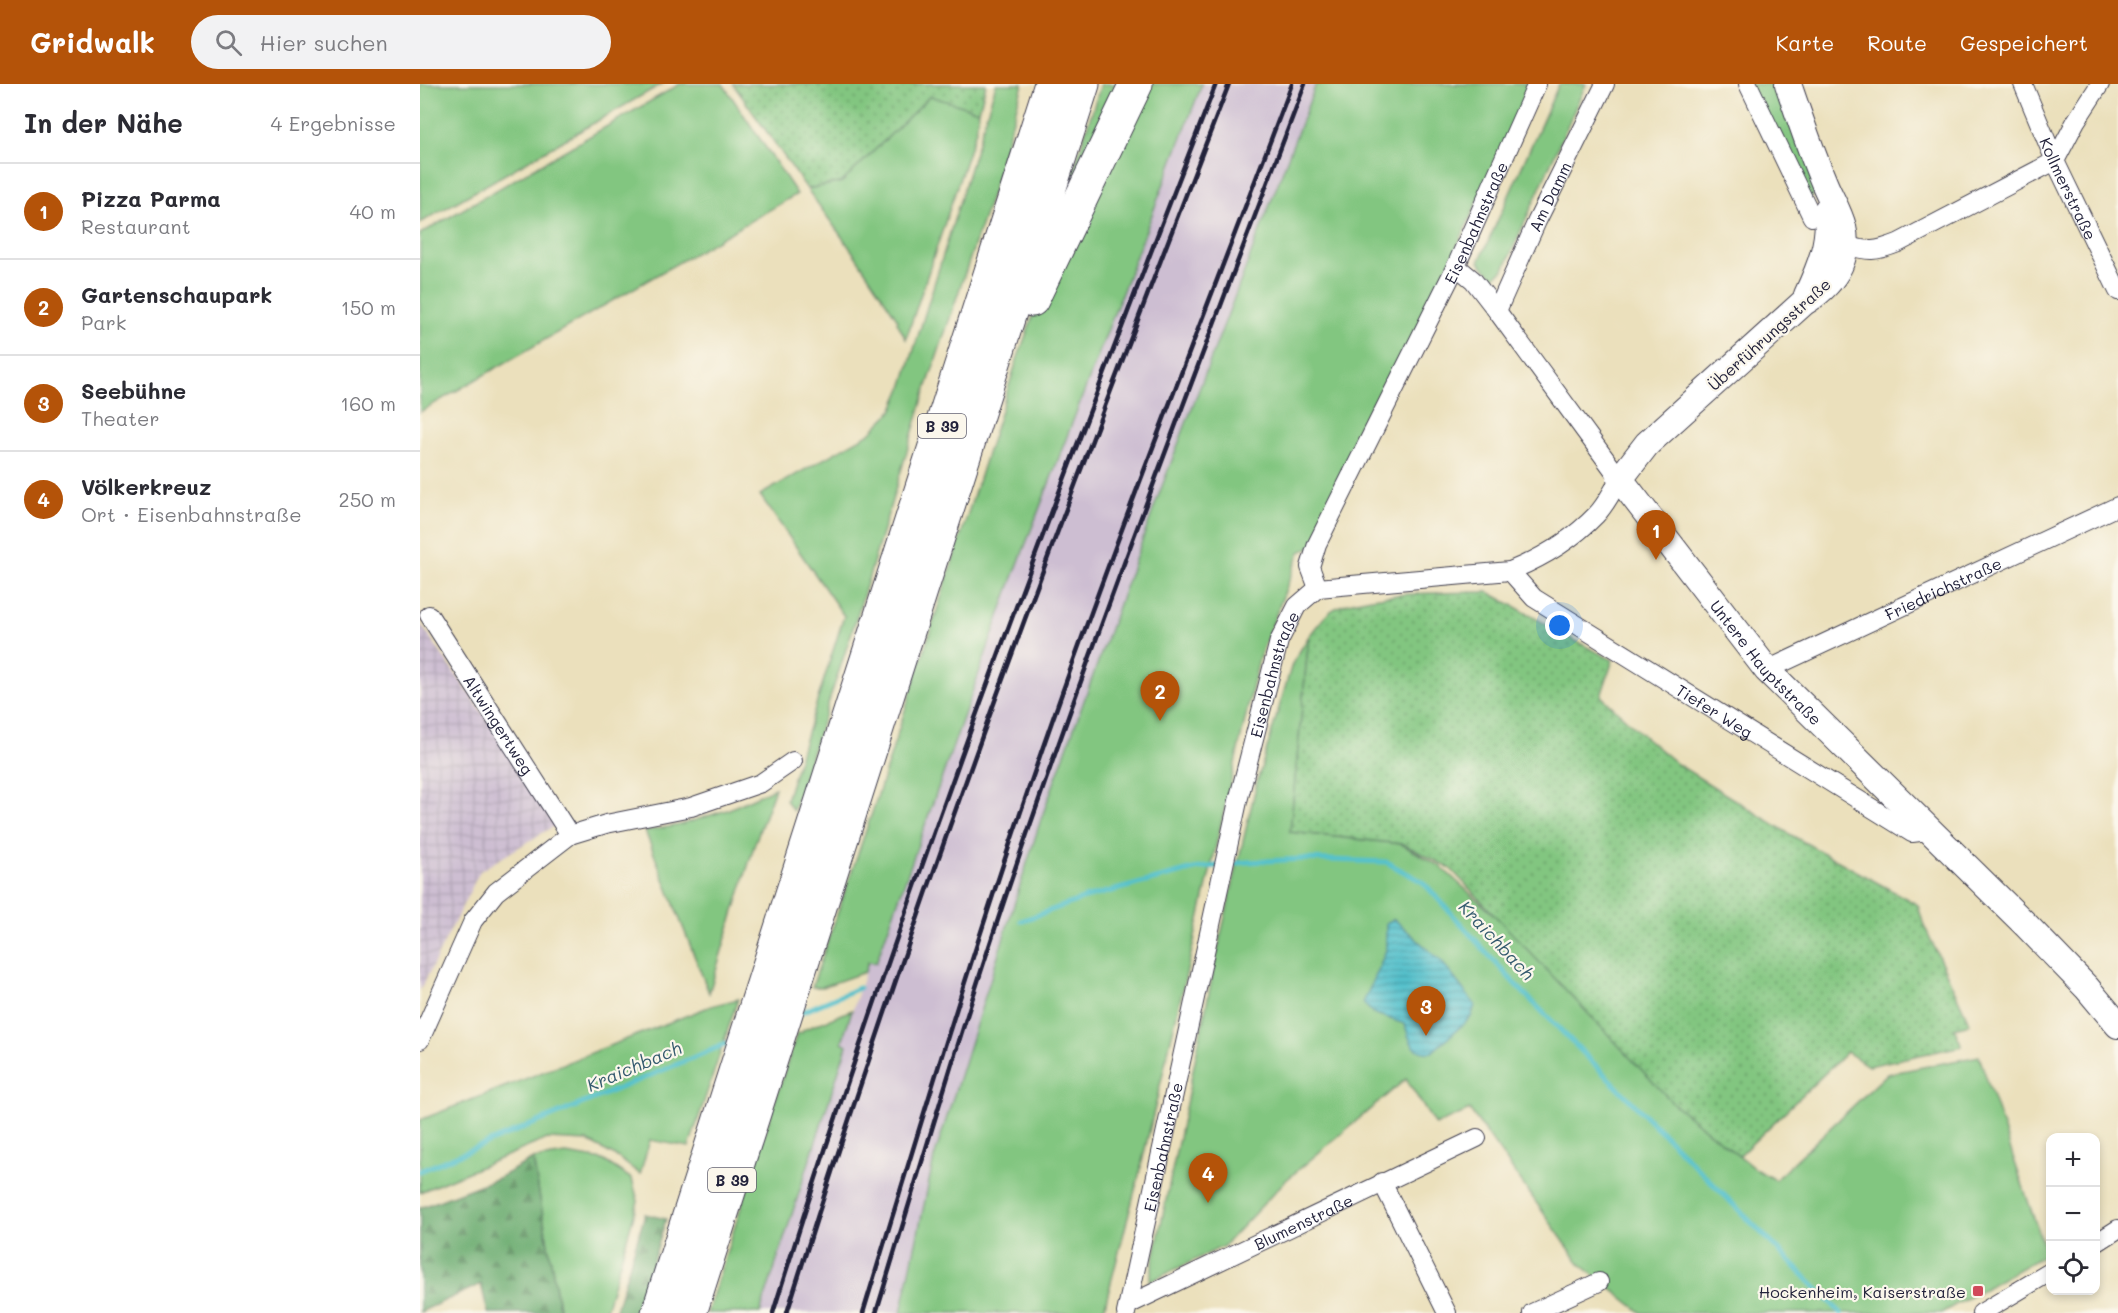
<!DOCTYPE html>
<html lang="de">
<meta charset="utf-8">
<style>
:root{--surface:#fff;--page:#f2f2f3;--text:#2b2b33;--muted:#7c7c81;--line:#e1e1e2;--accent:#b45309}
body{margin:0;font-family:Mali,sans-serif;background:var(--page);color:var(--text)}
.controls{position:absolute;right:18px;bottom:18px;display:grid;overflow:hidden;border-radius:12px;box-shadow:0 3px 9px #0003}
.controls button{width:54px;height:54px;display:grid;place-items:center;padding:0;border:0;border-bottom:2px solid var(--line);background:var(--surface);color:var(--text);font:30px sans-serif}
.you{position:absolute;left:1140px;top:542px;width:21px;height:21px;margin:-15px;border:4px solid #fff;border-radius:50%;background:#1a73e8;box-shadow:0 0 0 9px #1a73e833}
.badge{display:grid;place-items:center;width:39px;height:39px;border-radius:50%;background:var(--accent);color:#fff;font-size:20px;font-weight:700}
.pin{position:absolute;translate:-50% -50px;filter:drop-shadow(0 2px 3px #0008)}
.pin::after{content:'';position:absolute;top:32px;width:21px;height:18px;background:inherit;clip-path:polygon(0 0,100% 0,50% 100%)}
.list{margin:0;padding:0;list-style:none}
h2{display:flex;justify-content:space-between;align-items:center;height:78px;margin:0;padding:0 24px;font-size:26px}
h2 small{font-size:20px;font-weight:400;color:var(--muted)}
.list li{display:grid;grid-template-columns:39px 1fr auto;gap:18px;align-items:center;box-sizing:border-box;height:96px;padding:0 24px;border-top:2px solid var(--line)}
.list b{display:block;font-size:22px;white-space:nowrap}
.list p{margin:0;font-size:20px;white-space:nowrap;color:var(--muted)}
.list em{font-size:20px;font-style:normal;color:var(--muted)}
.icon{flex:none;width:33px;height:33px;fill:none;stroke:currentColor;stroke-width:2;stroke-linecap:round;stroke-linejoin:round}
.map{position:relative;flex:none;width:1698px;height:1229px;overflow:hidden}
header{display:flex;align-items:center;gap:36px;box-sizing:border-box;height:84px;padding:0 30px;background:var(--accent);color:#fff}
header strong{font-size:28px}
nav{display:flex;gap:33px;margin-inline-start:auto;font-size:21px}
.search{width:420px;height:54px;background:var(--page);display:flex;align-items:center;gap:15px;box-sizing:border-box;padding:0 21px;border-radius:33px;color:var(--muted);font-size:22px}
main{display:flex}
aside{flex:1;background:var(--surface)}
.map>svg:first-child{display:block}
.industrial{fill:url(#industrial-grid)}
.railway{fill:#cdbed2}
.green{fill:#82c680;stroke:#52745e;stroke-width:1.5}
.forest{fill:url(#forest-firs);stroke:#466654;stroke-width:1.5}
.garden{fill:url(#garden-dots);stroke:#52745e;stroke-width:1.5}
.water{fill:url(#water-rules);stroke:#3b7284;stroke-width:1.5}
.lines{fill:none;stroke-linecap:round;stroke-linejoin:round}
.stream{stroke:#54c1cc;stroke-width:5}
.street-casing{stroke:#403e4e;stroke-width:20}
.secondary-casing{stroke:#403e4e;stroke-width:28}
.highway-casing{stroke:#403e4e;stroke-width:35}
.street{stroke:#fff;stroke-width:18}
.secondary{stroke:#fff;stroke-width:26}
.highway{stroke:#fff;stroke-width:33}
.rail{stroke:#22223b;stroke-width:4.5}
.poi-dot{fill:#d1495b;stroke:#fbf7ec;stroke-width:2}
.labels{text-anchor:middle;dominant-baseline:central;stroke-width:4.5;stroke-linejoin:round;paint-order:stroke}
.shield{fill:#fbf7ec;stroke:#636270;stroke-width:1.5}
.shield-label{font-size:15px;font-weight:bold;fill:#22223b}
.street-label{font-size:16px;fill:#22223b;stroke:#fbf7ec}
.poi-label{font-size:16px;fill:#22223b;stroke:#fbf7ec;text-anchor:end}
.water-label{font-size:18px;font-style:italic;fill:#345a6e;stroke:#fbf7ec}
</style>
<header>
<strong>Gridwalk</strong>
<div class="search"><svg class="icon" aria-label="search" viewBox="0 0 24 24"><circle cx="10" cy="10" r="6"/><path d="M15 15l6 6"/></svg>Hier suchen</div>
<nav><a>Karte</a><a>Route</a><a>Gespeichert</a></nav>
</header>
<main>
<aside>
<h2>In der Nähe<small>4 Ergebnisse</small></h2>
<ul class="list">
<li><span class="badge">1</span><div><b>Pizza Parma</b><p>Restaurant</p></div><em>40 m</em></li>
<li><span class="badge">2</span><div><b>Gartenschaupark</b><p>Park</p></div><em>150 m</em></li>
<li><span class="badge">3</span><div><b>Seebühne</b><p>Theater</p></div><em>160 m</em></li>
<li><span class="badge">4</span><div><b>Völkerkreuz</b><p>Ort · Eisenbahnstraße</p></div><em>250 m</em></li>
</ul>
</aside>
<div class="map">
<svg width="1698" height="1229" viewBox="0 0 1698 1229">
<defs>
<pattern id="industrial-grid" width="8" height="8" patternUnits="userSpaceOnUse" patternTransform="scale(1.5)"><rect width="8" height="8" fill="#cdbed2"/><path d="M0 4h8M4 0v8" fill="none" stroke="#b0a3b5"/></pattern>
<pattern id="forest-firs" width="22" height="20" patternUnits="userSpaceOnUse" patternTransform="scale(1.5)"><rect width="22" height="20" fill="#69ab6e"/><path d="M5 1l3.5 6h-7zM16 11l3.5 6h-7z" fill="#568b5c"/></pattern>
<pattern id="garden-dots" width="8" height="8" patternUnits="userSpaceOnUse" patternTransform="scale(1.5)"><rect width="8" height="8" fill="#82c680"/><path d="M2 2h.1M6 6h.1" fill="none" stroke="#6aa06a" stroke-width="1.8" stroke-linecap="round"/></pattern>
<pattern id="water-rules" width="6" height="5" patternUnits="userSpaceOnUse" patternTransform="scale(1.5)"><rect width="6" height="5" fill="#54c1cc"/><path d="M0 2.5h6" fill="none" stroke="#459ca7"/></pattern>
</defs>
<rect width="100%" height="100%" fill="#fbf7ec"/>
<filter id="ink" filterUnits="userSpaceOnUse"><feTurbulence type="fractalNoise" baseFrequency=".0167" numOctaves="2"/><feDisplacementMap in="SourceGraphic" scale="12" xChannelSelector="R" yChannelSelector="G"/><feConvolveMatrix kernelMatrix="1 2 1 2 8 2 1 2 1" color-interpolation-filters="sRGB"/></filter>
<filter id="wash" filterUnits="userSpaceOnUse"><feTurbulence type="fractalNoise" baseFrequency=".008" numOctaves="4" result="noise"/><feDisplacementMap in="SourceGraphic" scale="24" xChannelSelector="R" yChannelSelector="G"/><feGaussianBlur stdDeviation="1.35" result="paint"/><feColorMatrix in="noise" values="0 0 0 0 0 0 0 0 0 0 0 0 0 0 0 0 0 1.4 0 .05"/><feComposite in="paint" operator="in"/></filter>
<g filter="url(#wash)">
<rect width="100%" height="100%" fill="#ebe0bc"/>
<path class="industrial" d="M0 539 139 739 60 787 0 907Z"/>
<path class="railway" d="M782 0H896L739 410 621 735 514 1074 481 1229H340L427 961 422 959 445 888 448 878 456 879 592 496Z"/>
<g class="green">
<path d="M0 0H242L0 139Z"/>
<path d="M260 0H303L377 110 0 328V150Z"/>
<path d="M576 0H603L573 106 504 311 438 529 373 727 366 716 424 532 340 411 450 349 472 327 482 304Z"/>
<path d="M681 0H706L641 124Z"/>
<path d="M724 0H782L592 496 456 879 448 878 445 888 402 903H392L454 723 598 273 615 226Z"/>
<path d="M896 0H1111L1031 176 897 460 880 468 839 575 778 840 719 1091 683 1229H481L514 1074 621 735 739 410Z"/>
<path d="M1139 0H1166L1084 185 1074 193 1059 178Z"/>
<path d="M1328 0H1368L1403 99 1385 121Z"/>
<path d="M510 12 559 27 556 46 486 255 477 238 478 236 435 171 387 105 422 98Z"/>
<path d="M889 552 870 748 981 760 1020 782 1096 851 1254 1020 1335 1085 1355 1096 1467 990 1559 972 1626 1170 1521 1229H1222L1160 1180 1050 1026 1015 1041 986 995 864 1098 804 1162 729 1198 802 846 837 698 872 580Z"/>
<path d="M355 704 335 759 289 909 225 747 260 741 307 726Z"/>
<path d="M318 915 269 1063 230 1056 220 1090 197 1073 167 1057 127 1055 0 1108V1036L291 922Z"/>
<path d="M432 926 422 958 427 961 340 1229H287L377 949H382L383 946Z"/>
<path d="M146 1070 183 1076 212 1095 218 1117 185 1229H140L113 1075Z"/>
</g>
<g class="forest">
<path d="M113 1075 140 1229H68L61 1200 0 1228V1124L78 1094Z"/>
<path d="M225 1130 246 1135 217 1229H195Z"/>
</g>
<g class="garden">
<path d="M313 0H566L559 27 510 12 422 98 387 105Z"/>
<path d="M1068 508C1110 530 1150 556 1193 576L1181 612 1225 653 1257 680 1371 751 1498 821 1503 839 1550 940 1534 944 1542 962 1448 982 1427 968 1319 1072 1254 1020 1030 784 983 760 870 748 889 552C896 544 903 533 911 527 938 507 1032 509 1068 508Z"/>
</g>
<path class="water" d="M974 835 1022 878 1055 921 1051 933 1012 968C993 971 989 956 985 940L953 929 943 919 958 887 966 866V839Z"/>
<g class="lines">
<g class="stream">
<path d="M601 837 665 814 774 785 827 778 882 775 966 778 1003 798 1095 900 1421 1229"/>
<path d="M377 930 439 904"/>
<path d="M0 1087 313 957"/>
</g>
</g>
</g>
<g filter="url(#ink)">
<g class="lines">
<defs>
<g id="street">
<path d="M1328 0 1392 133"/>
<path id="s1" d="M1603 0 1635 77 1698 207"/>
<path d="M1425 161C1449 168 1455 168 1478 159L1635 77 1656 37 1680 0"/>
<path id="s2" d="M1077 227 1117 137 1185 0"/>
<path id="s3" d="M1090 487 1114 514 1492 749 1508 747"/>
<path d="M898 504 1090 487C1122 474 1152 456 1176 431 1186 421 1192 407 1200 395L1077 227 1053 196 1036 182"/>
<path id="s4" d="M898 504 890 483 897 460 1036 182 1117 0"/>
<path id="s5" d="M9 531 150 751"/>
<path id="s6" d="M1347 586 1698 422"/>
<path d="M0 956 53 837 76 808 150 751 186 740 271 723 341 699 373 677"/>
<path d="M962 1098 1027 1229"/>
<path d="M1676 1159 1698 1145"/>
<path id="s7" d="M708 1221 1057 1054"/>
<path id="s8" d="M706 1229 818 717 859 557 877 522 898 504"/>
<path d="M1112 1229 1179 1198"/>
<path d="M1561 1229 1630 1188"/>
</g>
<g id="secondary">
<path id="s9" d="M1368 0C1379 32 1390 65 1403 96 1409 112 1419 127 1423 143 1431 177 1411 202 1383 219L1227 360 1200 395 1347 586 1606 841 1667 904 1698 941"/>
<path d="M1387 211C1400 183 1411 157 1407 126"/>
</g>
<g id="highway">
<path d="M612 216 716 0"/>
<path d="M238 1229 631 0"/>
<path d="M270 1229 663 0"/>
</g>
</defs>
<use href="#street" class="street-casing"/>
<use href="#secondary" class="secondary-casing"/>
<use href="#highway" class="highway-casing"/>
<use href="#street" class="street"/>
<use href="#secondary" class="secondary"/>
<use href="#highway" class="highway"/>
<g class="rail">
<path d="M353 1229C482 813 638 406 796 0"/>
<path d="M367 1229C496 813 651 406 809 0"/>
<path d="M443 1229C494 1062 544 895 600 730 683 484 780 243 872 0"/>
<path d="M456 1229C507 1062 556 894 614 730 699 485 793 243 885 0"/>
</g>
</g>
</g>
<rect class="poi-dot" x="1552" y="1201" width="12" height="12" rx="3"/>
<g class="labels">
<g class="shield">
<rect x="498" y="330" width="48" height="24" rx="4.5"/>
<rect x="288" y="1084" width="48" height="24" rx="4.5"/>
</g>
<g class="shield-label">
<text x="522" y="342">B 39</text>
<text x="312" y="1096">B 39</text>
</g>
<g class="street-label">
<text stroke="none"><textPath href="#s1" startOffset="114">Kollmerstraße</textPath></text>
<text stroke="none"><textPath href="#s2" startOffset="126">Am Damm</textPath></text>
<text stroke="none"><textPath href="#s4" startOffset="405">Eisenbahnstraße</textPath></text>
<text transform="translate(1349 250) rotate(-42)">Überführungsstraße</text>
<text stroke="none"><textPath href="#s6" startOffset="194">Friedrichstraße</textPath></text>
<text stroke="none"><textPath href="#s9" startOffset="735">Untere Hauptstraße</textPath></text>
<text stroke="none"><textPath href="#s8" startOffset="656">Eisenbahnstraße</textPath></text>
<text stroke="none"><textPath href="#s3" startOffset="249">Tiefer Weg</textPath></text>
<text stroke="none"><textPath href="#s5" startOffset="130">Altwingertweg</textPath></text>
<text stroke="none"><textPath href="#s8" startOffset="170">Eisenbahnstraße</textPath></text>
<text stroke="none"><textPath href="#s7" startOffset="194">Blumenstraße</textPath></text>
</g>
<g class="poi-label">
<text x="1546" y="1207">Hockenheim, Kaiserstraße</text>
</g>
<g class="water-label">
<text transform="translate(1077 856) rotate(47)">Kraichbach</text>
<text transform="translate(214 982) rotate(-23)">Kraichbach</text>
</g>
</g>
</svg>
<div class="controls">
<button>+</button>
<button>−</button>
<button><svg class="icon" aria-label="locate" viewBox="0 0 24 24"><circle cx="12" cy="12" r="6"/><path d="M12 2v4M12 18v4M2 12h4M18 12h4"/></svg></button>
</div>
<div class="you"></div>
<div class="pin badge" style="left:1236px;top:476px">1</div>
<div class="pin badge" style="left:740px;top:637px">2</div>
<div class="pin badge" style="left:1006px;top:952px">3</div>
<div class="pin badge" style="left:788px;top:1119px">4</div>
</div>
</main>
